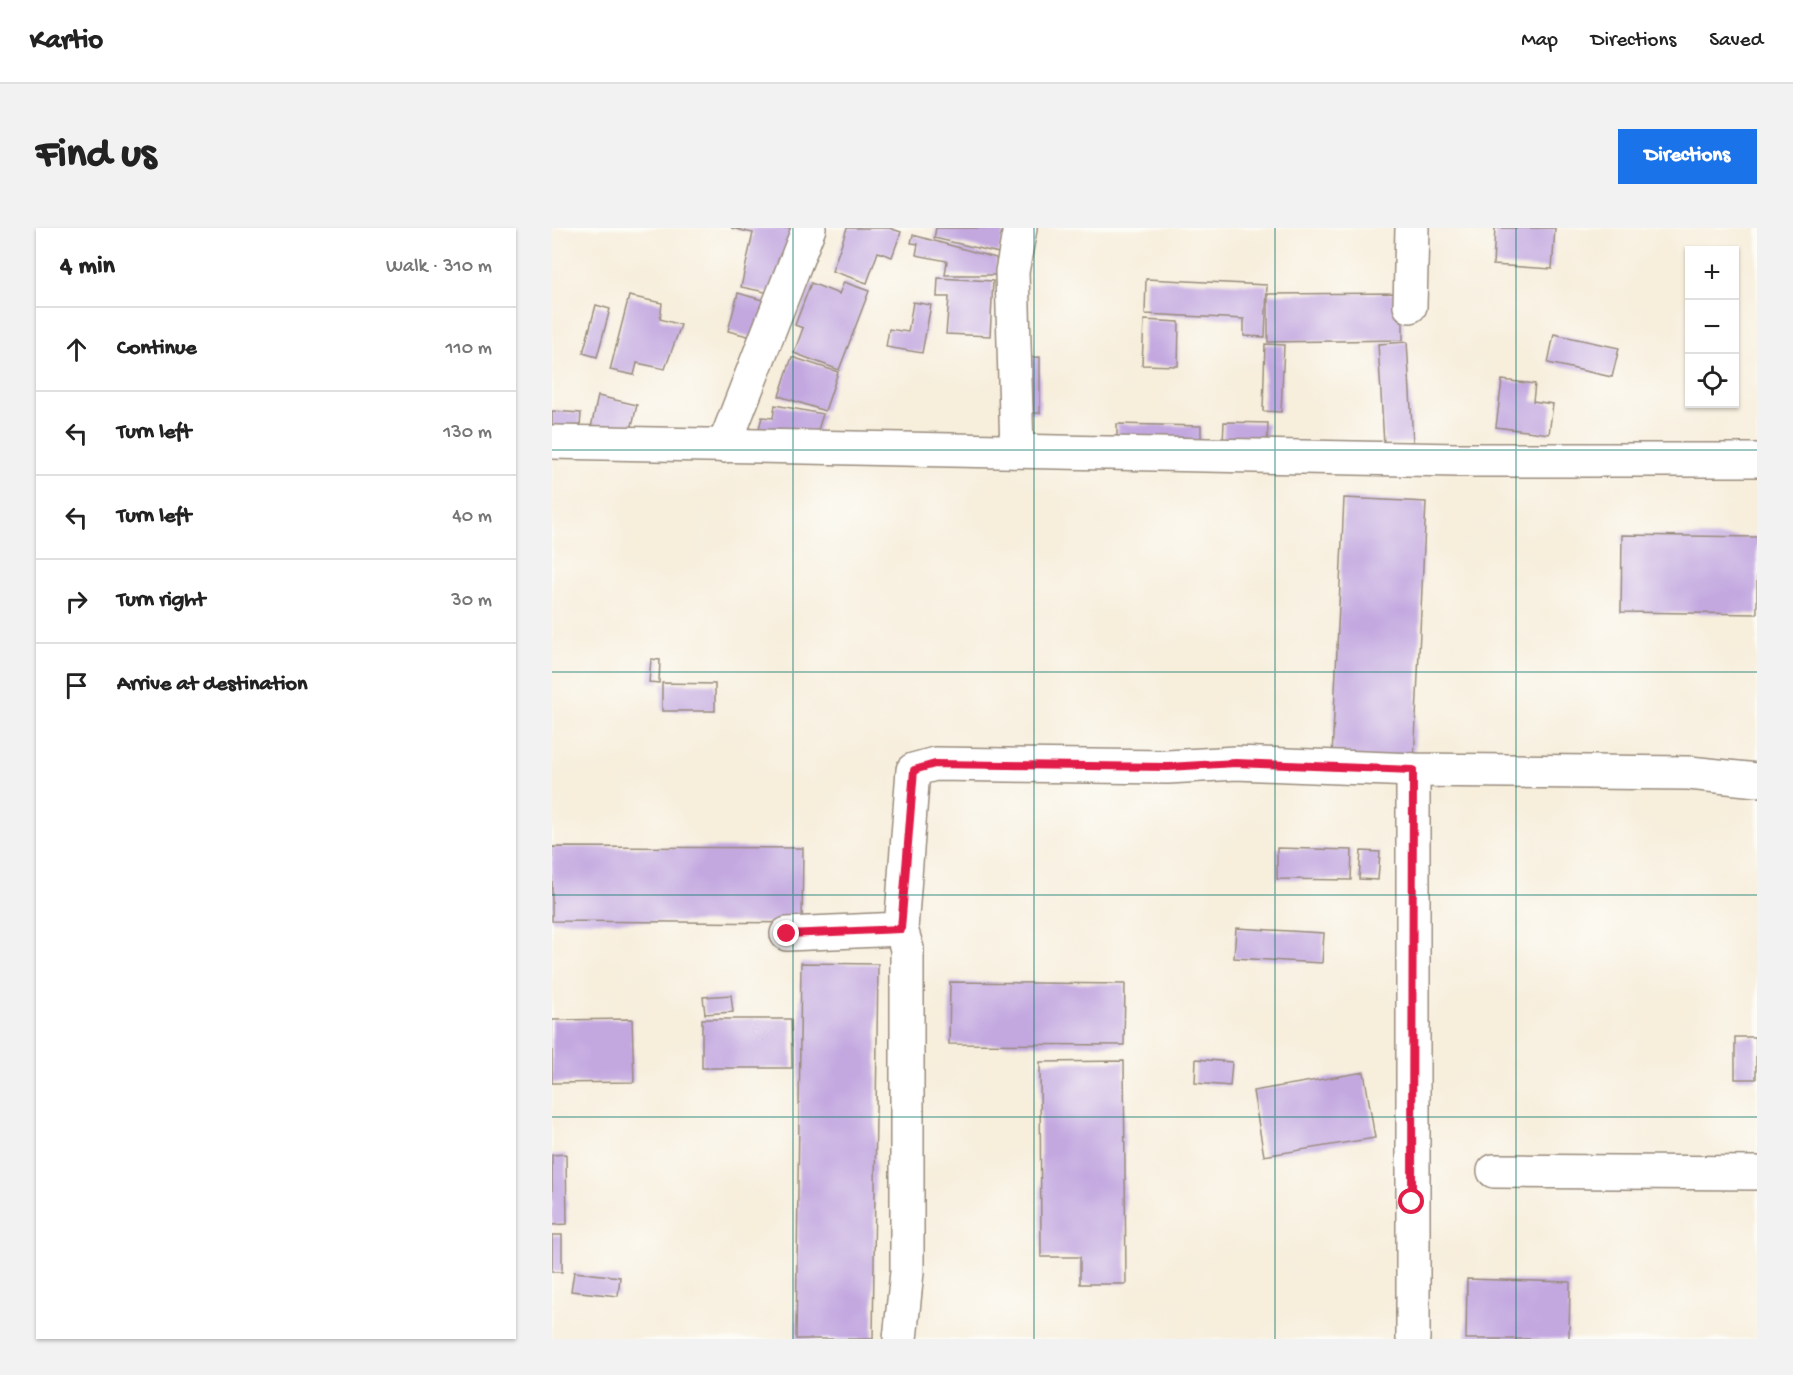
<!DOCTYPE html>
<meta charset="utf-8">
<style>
:root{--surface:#fff;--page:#f2f2f2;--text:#222;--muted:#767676;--line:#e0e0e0;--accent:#1a73e8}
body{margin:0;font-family:"Gochi Hand",sans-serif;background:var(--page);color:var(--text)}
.controls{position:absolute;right:18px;top:18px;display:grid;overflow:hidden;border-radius:0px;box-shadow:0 2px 4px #0004}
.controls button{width:54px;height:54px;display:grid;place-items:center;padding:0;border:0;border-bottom:2px solid var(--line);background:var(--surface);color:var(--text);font:30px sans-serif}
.stop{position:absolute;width:18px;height:18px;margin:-14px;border:4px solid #e11d48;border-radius:50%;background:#fff}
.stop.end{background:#e11d48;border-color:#fff;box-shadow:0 2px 6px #0008}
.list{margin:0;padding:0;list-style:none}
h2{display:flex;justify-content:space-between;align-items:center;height:78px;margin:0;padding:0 24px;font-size:26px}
h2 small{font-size:20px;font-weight:400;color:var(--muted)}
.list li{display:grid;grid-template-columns:39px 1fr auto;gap:18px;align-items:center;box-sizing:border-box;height:84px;padding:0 24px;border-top:2px solid var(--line)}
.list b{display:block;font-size:22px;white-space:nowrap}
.list em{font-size:20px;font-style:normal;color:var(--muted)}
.icon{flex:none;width:33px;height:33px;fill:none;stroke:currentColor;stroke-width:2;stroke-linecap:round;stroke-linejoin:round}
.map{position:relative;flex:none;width:1205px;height:1111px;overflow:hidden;border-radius:0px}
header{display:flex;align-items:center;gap:36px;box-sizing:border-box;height:84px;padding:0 30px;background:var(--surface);border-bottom:2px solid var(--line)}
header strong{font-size:28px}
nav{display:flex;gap:33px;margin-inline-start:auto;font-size:21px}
.intro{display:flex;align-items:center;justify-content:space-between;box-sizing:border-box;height:144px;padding:0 36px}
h1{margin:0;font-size:42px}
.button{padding:15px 27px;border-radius:0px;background:var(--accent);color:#fff;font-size:21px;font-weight:700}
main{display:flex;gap:36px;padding:0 36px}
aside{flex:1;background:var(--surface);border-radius:0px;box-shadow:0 2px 4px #0004}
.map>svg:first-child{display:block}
.building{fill:#c3a8e0}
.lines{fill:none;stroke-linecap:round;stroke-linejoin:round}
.minor-casing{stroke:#998c7d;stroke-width:36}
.minor{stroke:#fff;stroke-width:33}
.route{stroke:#e11d48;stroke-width:8}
.grid{fill:none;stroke:#0f766e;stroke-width:1.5;stroke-opacity:0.55}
</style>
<header>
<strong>Kartio</strong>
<nav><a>Map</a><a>Directions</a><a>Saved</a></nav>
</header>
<div class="intro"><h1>Find us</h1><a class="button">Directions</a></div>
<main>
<aside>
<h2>4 min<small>Walk · 310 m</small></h2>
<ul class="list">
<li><svg class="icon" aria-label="ahead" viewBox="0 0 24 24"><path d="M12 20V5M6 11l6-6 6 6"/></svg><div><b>Continue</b></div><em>110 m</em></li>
<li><svg class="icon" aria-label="left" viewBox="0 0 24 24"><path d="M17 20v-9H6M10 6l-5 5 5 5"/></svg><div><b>Turn left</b></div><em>130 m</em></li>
<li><svg class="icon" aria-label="left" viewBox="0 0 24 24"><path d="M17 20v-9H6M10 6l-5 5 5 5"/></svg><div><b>Turn left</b></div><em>40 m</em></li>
<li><svg class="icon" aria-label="right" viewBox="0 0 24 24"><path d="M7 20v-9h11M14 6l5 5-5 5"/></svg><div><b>Turn right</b></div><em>30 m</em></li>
<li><svg class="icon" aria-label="arrive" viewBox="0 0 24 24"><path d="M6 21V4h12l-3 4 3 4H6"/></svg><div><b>Arrive at destination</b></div></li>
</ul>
</aside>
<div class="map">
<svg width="1205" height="1111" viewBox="0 0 1205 1111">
<rect width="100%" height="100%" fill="#fdfcf7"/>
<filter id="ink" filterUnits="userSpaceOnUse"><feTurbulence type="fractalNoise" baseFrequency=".0167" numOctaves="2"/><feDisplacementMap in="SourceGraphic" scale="12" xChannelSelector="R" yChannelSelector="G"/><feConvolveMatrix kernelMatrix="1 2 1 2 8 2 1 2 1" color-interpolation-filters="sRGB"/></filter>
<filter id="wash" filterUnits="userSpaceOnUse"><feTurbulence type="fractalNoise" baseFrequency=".008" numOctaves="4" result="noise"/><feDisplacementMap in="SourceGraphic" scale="24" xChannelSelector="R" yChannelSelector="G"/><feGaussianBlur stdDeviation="1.35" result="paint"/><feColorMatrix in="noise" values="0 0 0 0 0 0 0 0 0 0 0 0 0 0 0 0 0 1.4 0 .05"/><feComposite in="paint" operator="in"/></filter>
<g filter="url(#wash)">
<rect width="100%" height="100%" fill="#f7eedc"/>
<g id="blocks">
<g class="building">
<path d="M179 0H251L223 66 189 59 201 5Z"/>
<path d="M295 0H337L349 4 340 29 326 24 315 55 280 43Z"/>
<path d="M384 0H453L447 25 382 10Z"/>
<path d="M943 0H1003L1000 41 941 37Z"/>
<path d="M361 7 444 30 446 47H393L395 33 364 27 366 16 359 15Z"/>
<path d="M386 50 441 53 438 108 394 106 397 69H385Z"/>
<path d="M594 51 715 57 713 109 692 108V91L593 86Z"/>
<path d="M292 54 317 63 287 142 242 125 251 100 243 97 259 55 287 66Z"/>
<path d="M186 65 217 74 208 111 176 103Z"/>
<path d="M851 65V112L716 114V66Z"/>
<path d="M77 68 110 75 108 91 129 97 113 141 85 135 82 147 58 142Z"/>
<path d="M361 74 379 77 370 125 334 119 337 101 356 104Z"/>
<path d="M44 77 58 81 45 129 31 125Z"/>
<path d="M592 92 627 94 626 138 590 137Z"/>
<path d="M1002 106 1067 120 1060 149 996 135Z"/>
<path d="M855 114 861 214 832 216 826 116Z"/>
<path d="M713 116 732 117 729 184 711 183Z"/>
<path d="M240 129 286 144 273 183 227 168Z"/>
<path d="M488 129V185H470L469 130Z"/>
<path d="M950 152 983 156 981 173 1001 176 997 206 944 199Z"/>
<path d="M46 168 85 177 76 214 38 204Z"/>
<path d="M223 177 271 186 263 212 205 208 210 189 221 190Z"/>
<path d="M0 183 29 185 27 212 0 210Z"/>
<path d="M672 194 716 195 715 216 671 215Z"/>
<path d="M565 196 649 198V217L565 216Z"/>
<path d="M792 270 874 274 862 533 780 529Z"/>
<path d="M1070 307 1205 309V386L1069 384Z"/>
<path d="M99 431 108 432 107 455 97 454Z"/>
<path d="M110 455 163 456V483H110Z"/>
<path d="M0 619 251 620 250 695 0 693Z"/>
<path d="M725 620 800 622 799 652 725 651Z"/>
<path d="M809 623 828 624 826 652 807 651Z"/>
<path d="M684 700 772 705 770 735 682 730Z"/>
<path d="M249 735 326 736 321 1111H244Z"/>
<path d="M398 754 573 756 572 817 397 816Z"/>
<path d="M179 767 181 784 153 786 151 769Z"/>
<path d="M80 791 82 854 0 855V792Z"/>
<path d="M150 791H239L240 840H150Z"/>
<rect x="1183" y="809" width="21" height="42"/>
<path d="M644 831 680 834 678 858 643 855Z"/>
<path d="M572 833 574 1056H528V1029H489L488 834Z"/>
<path d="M812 844 823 910 712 928 701 863Z"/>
<path d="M14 926 15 996 0 997V927Z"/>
<rect x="0" y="1007" width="10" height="37"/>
<path d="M22 1044 68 1049 66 1068 19 1063Z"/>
<path d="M915 1051 1018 1054 1017 1111H914Z"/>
</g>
</g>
</g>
<g filter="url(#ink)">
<use href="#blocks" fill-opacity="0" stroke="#998c7d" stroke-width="1.5"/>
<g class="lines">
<defs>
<g id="minor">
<path d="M858 78 860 0"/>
<path d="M0 214 905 232H1205"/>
<path d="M172 218 257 0"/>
<path d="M465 223 460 44 468 0"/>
<path d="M235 706 349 701"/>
<path d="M942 943 1205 945"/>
<path d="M348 1111 355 1044V721L349 701 361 542 383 536 616 539 684 535 861 542 1137 545 1205 552"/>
<path d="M861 1111V542"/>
</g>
</defs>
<use href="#minor" class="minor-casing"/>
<use href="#minor" class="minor"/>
</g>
</g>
<g class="lines" filter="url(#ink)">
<path class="route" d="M235 706 349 701 362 542 383 536 616 539 684 535 861 542 860 974"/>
</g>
<path class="grid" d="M241 0V1111M482 0V1111M723 0V1111M964 0V1111M0 222H1205M0 444H1205M0 667H1205M0 889H1205"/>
</svg>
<div class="controls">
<button>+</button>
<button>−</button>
<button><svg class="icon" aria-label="locate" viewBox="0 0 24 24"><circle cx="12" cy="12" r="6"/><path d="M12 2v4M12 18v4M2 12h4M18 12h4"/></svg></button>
</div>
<div class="stop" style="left:860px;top:974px"></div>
<div class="stop end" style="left:235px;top:706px"></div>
</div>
</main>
